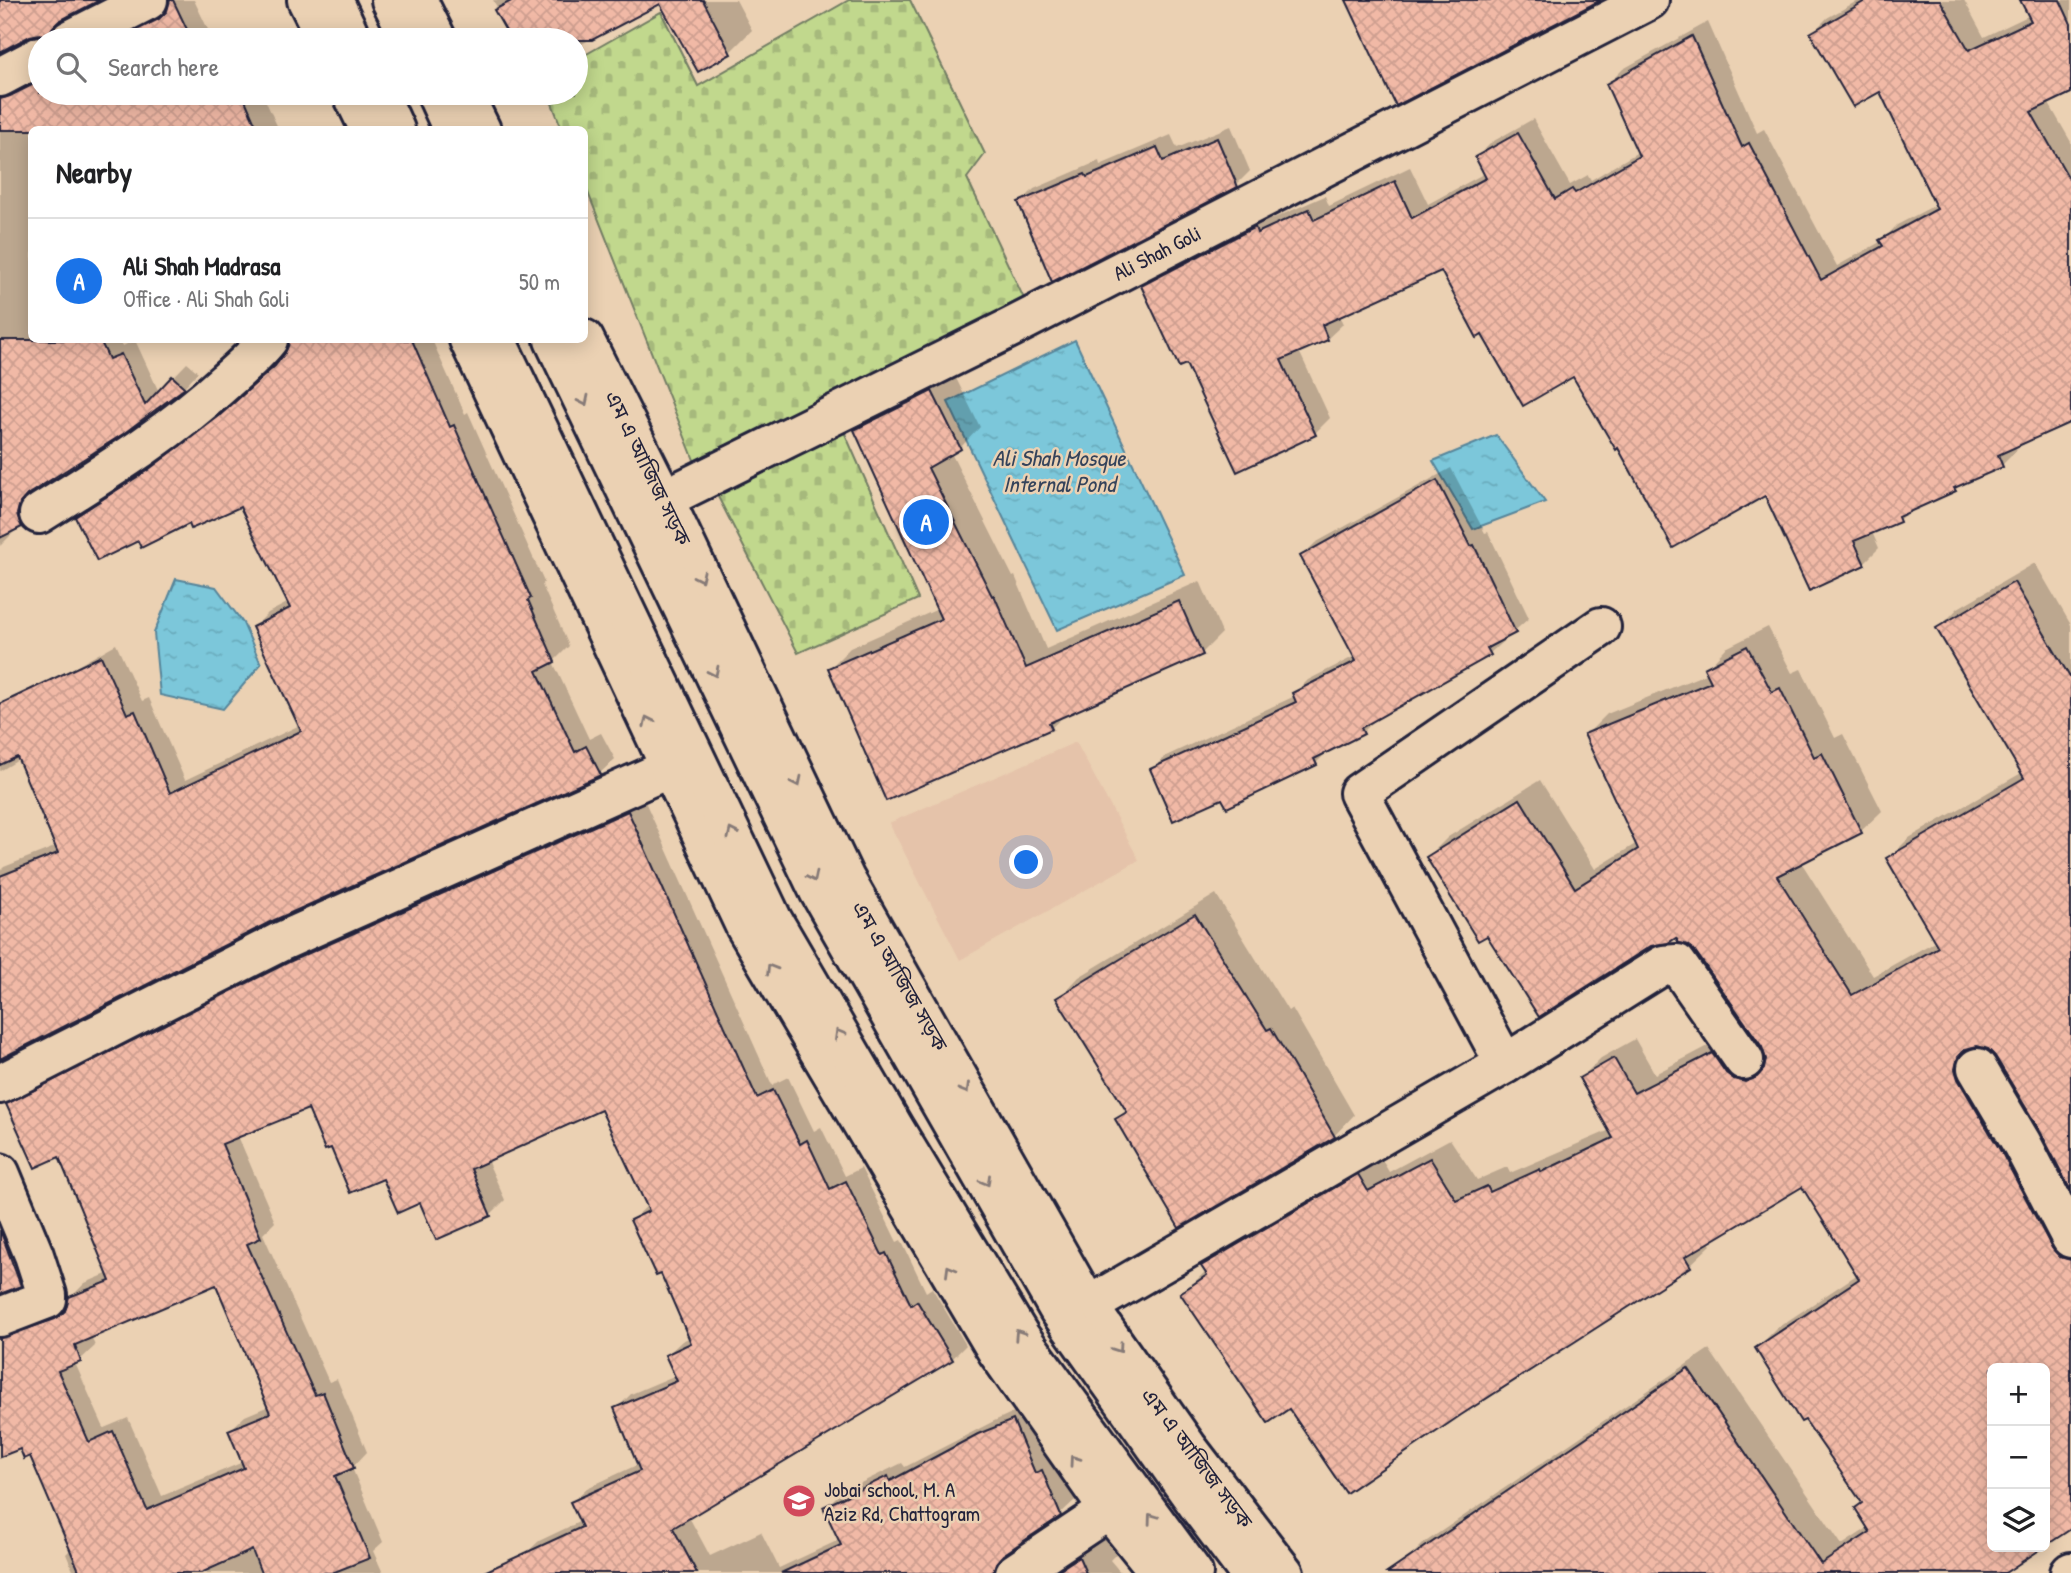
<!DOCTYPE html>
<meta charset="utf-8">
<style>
:root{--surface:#fff;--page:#f2f2f2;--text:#202124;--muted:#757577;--line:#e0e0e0;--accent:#1a73e8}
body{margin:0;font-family:"Patrick Hand","Noto Sans Bengali",sans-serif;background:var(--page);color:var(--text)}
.controls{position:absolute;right:21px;bottom:21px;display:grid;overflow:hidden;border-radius:10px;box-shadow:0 4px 18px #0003}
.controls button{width:63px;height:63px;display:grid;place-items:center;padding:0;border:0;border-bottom:2px solid var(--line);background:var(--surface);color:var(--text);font:35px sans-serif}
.you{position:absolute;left:1027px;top:863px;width:24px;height:24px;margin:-18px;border:5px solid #fff;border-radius:50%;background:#1a73e8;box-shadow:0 0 0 10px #1a73e833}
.badge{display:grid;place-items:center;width:46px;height:46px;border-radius:50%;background:var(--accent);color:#fff;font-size:23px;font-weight:700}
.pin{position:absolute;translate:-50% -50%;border:4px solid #fff;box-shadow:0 2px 7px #0006}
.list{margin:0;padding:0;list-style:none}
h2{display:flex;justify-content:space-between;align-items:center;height:91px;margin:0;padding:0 28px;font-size:30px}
h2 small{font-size:23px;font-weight:400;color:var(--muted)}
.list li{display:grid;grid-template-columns:46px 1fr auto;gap:21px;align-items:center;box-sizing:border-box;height:126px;padding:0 28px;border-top:2px solid var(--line)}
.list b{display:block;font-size:26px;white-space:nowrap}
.list p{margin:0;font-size:23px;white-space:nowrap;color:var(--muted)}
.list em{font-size:23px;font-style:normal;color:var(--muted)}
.icon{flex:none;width:38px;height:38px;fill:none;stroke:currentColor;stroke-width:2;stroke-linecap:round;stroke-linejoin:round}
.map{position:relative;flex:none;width:2071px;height:1573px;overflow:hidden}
.search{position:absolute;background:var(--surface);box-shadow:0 4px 18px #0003;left:28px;top:28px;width:560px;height:77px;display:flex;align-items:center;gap:18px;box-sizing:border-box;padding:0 24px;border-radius:38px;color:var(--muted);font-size:26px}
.panel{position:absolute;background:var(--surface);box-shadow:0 4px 18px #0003;left:28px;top:126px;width:560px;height:217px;border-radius:10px}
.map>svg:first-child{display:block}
.built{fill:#e5c3aa}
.cemetery{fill:url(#cemetery-stones);stroke:#727d64;stroke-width:2}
.water{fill:url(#water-ripples);stroke:#57859a;stroke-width:2}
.shadow{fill:#0003;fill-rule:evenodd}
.building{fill:url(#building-cross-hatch);stroke:#22223b;stroke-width:2;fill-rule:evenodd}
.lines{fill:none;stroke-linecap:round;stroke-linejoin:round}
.minor-casing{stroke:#22223b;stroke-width:44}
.primary-casing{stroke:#22223b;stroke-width:44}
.trunk-casing{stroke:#22223b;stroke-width:44}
.minor{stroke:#ebd1b3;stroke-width:38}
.primary{stroke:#ebd1b3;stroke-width:38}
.trunk{stroke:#ebd1b3;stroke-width:38}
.oneway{stroke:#867a77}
.labels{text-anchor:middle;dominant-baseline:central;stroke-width:5;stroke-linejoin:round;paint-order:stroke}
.street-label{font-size:21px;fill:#22223b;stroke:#ebd1b3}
.poi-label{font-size:21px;fill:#22223b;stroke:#ebd1b3;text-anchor:start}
.water-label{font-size:23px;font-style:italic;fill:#34435b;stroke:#ebd1b3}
</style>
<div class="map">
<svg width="2071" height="1573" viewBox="0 0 2071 1573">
<defs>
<pattern id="cemetery-stones" width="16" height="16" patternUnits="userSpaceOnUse" patternTransform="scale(1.75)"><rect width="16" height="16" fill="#c1d88d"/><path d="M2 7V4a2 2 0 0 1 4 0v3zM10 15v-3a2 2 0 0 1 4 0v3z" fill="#a6b97b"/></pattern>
<pattern id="water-ripples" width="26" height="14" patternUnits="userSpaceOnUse" patternTransform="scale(1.75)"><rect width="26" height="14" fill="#7bc7da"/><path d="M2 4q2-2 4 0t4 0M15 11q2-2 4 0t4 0" fill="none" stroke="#6aabbc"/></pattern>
<pattern id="building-cross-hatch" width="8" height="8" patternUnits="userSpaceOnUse" patternTransform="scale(1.75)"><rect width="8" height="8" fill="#f1b9a6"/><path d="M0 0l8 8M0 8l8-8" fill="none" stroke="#ce9f90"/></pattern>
</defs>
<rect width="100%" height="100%" fill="#ebd1b3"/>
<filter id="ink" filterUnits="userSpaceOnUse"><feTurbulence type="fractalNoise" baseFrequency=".0143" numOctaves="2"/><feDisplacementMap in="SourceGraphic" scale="14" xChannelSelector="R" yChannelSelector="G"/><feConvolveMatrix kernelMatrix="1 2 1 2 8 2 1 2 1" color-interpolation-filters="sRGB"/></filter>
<g filter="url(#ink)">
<path class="built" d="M1076 742 1139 860 960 960 889 823Z"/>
<g class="cemetery">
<path d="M849 0H910L985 154 967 178 1027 305 696 465 585 185 584 130 562 129 548 93H576V60L661 12 698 86Z"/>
<path d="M842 427 918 599 798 653 713 487Z"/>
</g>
<g class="water">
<path d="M1075 340 1185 575 1057 630 948 402Z"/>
<path d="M1496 435 1545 502 1473 529 1433 461Z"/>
<path d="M176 579 216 587 243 623 261 664 223 709 160 695 154 633Z"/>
</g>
<g class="shadow">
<path d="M0 0H96L64 16 48 35 40 32 29 35 0 50Z"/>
<path d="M171 0H194L213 40H107L170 8Z"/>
<path d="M493 0H736L752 30 730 52 699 69 661 2 576 47V40H513L496 11 498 9Z"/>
<path d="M1859 0H1964L1984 37 2030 15 2022 0H2071V91L2048 102 2071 142V420L2015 445 2017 450 2002 465 1962 483 1955 490 1909 510 1899 520 1872 532 1879 548 1864 563 1766 494 1618 446 1574 374 1483 333 1441 268 1339 315 1343 324 1327 339 1299 351 1330 418 1315 433 1238 470 1187 362 1143 286 1158 271 1270 213 1272 219 1325 196 1329 206 1410 167 1428 204 1485 173 1477 157 1492 142 1533 119 1570 185 1588 175 1591 180 1638 152 1608 84 1623 69 1708 22 1757 133 1764 129 1837 266 1882 241 1897 225 1937 204 1881 89 1812 33 1827 18Z"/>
<path d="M40 75V93H262L279 130H32V340H120L123 346 135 340 159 392 187 363 198 372 184 387 122 432 33 490 31 499 35 511 0 546V79Z"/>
<path d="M1231 126 1250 171 1236 185 1020 203 1034 189 1099 161 1100 165 1171 135 1177 148Z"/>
<path d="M291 340H432L465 414 468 412 544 582 542 585 569 646 553 662 589 739 601 733 615 759 600 773 269 921 0 1058V871L4 867 57 846 20 759 0 771V710L116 644 142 701 149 698 185 780 300 725 254 627 268 613 289 602 241 505 138 539 77 518 91 503 165 455 236 402 286 355Z"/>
<path d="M953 372 980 427 960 448 951 453 1013 577 1015 576 1046 649 1200 581 1222 633 1202 653 1066 714 1051 728 830 668 850 648 938 609 856 430 876 409Z"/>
<path d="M1451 468 1485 533 1488 532 1529 618 1490 653 1376 719 1363 732 1329 750 1315 764 1223 797 1152 770 1166 756 1295 696 1294 694 1308 680 1355 656 1302 556 1315 543Z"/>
<path d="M2035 563 2071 625V1187L2043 1133 1997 1056 1989 1048 1975 1045 1978 1058 2071 1227V1527L2045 1544V1368H1992V1547H2041L2002 1573H1411L1404 1563 1424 1543 1709 1349 1842 1545 1869 1527 1863 1503 1757 1348 1777 1328 1858 1274 1803 1185 1708 1241 1711 1245 1690 1265 1460 1413 1290 1407 1183 1293 1206 1271 1203 1266 1224 1246 1379 1155 1389 1172 1450 1139 1477 1180 1507 1167 1510 1173 1610 1130 1581 1078 1601 1058 1635 1039 1655 1074 1733 1033 1756 1060 1767 1062 1764 1047 1696 950 1677 936 1488 933 1428 857 1448 837 1540 780 1595 869 1637 843 1586 735 1607 714 1708 673 1706 669 1726 648 1768 627 1792 673 1801 669 1835 738 1843 734 1882 811 1861 831 1801 862 1873 976 1936 941 1889 858 1909 838 2023 772 1938 629 1958 608Z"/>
<path d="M643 797 772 1085 788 1077 814 1131 821 1127 845 1176 861 1168 897 1242 901 1240 926 1292 932 1288 966 1345 952 1359 689 1517 710 1556 761 1532 779 1568 841 1539 825 1508 840 1493 902 1463 905 1467 994 1421 1027 1406 1056 1457 1075 1500 1060 1514 1009 1549 1007 1558 1013 1573H532L524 1555 539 1541 581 1521 572 1502 587 1488 639 1464 616 1409 631 1394 676 1375 667 1355 682 1341 691 1337 662 1271 632 1220 648 1205 602 1108 487 1160 505 1200 490 1215 421 1201 332 1146 309 1107 238 1136 275 1222 263 1234 329 1382 337 1379 367 1452 352 1468 383 1542 373 1551 383 1573H74L66 1554 71 1549 31 1454 21 1447 0 1455V1319L24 1324 68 1307 70 1298 85 1283 109 1273 60 1155 8 1105 22 1090 306 948ZM217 1283 269 1406 245 1416 230 1430 243 1462 162 1496 128 1418 104 1428 75 1363 80 1360 95 1346 91 1336Z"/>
<path d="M1216 894 1288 1011 1292 1008 1354 1115 1334 1136 1117 1119 1127 1109 1059 998 1079 977Z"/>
<path d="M0 1182 34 1270 20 1284 0 1292Z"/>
<path d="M1105 1536 1118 1552 1110 1560 1121 1573H1050Z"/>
</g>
<g class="building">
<path d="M0 0H100L59 21 52 28 49 37 40 34 30 36 0 52Z"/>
<path d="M170 0H173L192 40H117L159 19 167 11Z"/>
<path d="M513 0H703L731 54 698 72 660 4 592 40H511L494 10Z"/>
<path d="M1346 0H1601L1396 106Z"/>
<path d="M1867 0H1940L1969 50 2031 21 2020 0H2060L2071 24V93L2031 112 2071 182V422L1998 455 2003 467 1954 488 1956 491 1898 517 1900 522 1854 541 1865 565 1809 591 1765 496 1673 548 1618 448 1616 450 1573 377 1523 406 1482 335 1477 338 1441 271 1322 325 1328 340 1281 360 1316 435 1237 472 1186 364 1179 367 1141 286 1255 227 1257 233 1309 209 1314 220 1395 181 1412 218 1486 178 1475 157 1518 133 1555 199 1572 189 1575 193 1639 156 1606 84 1692 36 1742 147 1749 143 1821 280 1883 246 1879 240 1937 209 1880 92 1853 107 1810 33Z"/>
<path d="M40 81V93H242L258 130H0V99L10 96Z"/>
<path d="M1217 138 1238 187 1052 282 1018 202 1085 174 1087 177 1157 147 1163 161Z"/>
<path d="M0 340H100L109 359 121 354 145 405 172 376 185 388 123 434 27 495 20 503 17 514 22 527 0 538Z"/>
<path d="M289 340H412L450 427 454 425 531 598 528 600 555 662 537 671 575 752 586 746 601 775 270 922 0 1059V876L58 853 17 757 0 765V704L101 656 127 714 135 711 170 793 301 731 252 627 290 608 240 507 191 529 189 524 141 548 138 541 97 561 75 517 148 470 218 417 275 366 285 353Z"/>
<path d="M932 391 961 449 928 468 992 596 994 595 1026 668 1179 601 1203 655 1049 723 1052 729 886 801 828 668 941 619 854 430Z"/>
<path d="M1437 480 1471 546 1474 545 1516 633 1487 648 1491 655 1361 728 1364 734 1314 759 1317 765 1227 808 1222 799 1173 821 1150 769 1296 702 1292 693 1356 661 1300 556Z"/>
<path d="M2014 582 2071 679V1191L2041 1133 1995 1056 1988 1049 1977 1046 1966 1049 1958 1057 1955 1069 1958 1079 2003 1155 2052 1248 2060 1257 2071 1260V1529L2045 1546V1368H1992V1547H2044L2005 1573H1387L1688 1368 1821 1564 1870 1532 1855 1508 1862 1503 1805 1420 1801 1422 1755 1348 1859 1279 1802 1187 1685 1257 1691 1267 1461 1415 1346 1493 1289 1409 1268 1423 1180 1293 1207 1275 1201 1266 1358 1174 1368 1191 1430 1158 1456 1200 1487 1186 1490 1192 1540 1169 1541 1172 1613 1138 1579 1078 1614 1058 1634 1093 1712 1053 1726 1073 1734 1079 1745 1082 1757 1077 1764 1069 1766 1059 1762 1047 1695 951 1687 945 1679 943 1676 938 1668 943 1651 946 1539 1017 1487 936 1478 941 1426 857 1520 799 1575 888 1638 849 1584 734 1711 682 1704 668 1747 646 1772 692 1780 688 1814 757 1822 753 1862 833 1777 876 1852 995 1938 947 1886 858 2024 778 1936 628Z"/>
<path d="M628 811 757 1098 773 1090 800 1144 807 1140 830 1189 846 1181 882 1255 886 1253 911 1305 917 1301 953 1360 673 1528 697 1573H482L582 1527 570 1502 640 1471 614 1408 677 1381 665 1355 691 1343 661 1274 656 1276 630 1220 649 1211 601 1110 471 1169 491 1216 436 1240 420 1203 398 1213 383 1179 350 1193 331 1148 325 1150 308 1109 222 1144 261 1238 247 1244 315 1395 323 1392 354 1468 335 1476 370 1558 332 1573H261L252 1550 201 1573H80L30 1456 24 1459 20 1449 0 1457V1338L55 1319 65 1311 69 1297 110 1281 59 1157 35 1168 6 1104 289 962ZM216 1285 270 1413 228 1430 244 1468 147 1510 113 1431 89 1442 58 1371 81 1362 75 1345Z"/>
<path d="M1195 914 1267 1030 1271 1028 1335 1137 1179 1228 1115 1119 1127 1112 1056 998Z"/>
<path d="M0 1230 21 1286 0 1294Z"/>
<path d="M1013 1420 1035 1473 1042 1470 1061 1516 1003 1555 996 1563 993 1573H781L841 1545 823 1507 888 1476 890 1481 978 1434Z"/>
<path d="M1079 1557 1086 1573H1054Z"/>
</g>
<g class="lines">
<defs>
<g id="minor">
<path d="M70 40 148 0"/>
<path d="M0 77 40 56"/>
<path id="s1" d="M664 499 1010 328 1649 0"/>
<path d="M39 514C104 473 170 433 226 381 241 368 256 355 268 340"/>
<path d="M1505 1064 1359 793 1601 627"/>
<path d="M1977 1068 2022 1144 2071 1238"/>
<path d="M0 1084 280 942 670 768"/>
<path d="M0 1173 34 1255 47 1295V1299L0 1317"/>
<path d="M1088 1306 1505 1064 1663 965 1677 964 1744 1060"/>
<path d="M1015 1573 1109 1510"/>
<path d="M2070 1573 2071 1572"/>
</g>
<g id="primary">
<path d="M307 0 327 40"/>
<path d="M417 0 437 40"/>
<path d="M352 93 370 130"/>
<path d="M463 93 481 130"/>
<path d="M584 339 664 499 845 879 1088 1306 1187 1447 1284 1573"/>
<path d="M469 340 745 926 997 1351 1109 1510 1160 1573"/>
</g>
<g id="trunk">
<path d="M333 0 352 40"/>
<path d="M391 0 411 40"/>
<path d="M378 93 395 130"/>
<path d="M436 93 453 130"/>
<path d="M496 340 772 919 894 1128 1021 1338 1193 1573"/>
<path d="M554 340 819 891 1059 1310 1200 1508 1249 1573"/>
</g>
</defs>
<use href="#minor" class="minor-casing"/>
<use href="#primary" class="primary-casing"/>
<use href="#trunk" class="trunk-casing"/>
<use href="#minor" class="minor"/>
<use href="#primary" class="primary"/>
<use href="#trunk" class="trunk"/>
</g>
<defs><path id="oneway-chevron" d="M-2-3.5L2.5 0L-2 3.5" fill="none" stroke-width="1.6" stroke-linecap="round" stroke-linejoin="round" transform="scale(1.75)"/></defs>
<g class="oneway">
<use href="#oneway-chevron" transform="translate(584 401) rotate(64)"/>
<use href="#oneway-chevron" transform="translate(700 577) rotate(65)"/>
<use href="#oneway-chevron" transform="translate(714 672) rotate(64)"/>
<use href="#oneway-chevron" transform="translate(648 721) rotate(-115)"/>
<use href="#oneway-chevron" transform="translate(797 782) rotate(64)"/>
<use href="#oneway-chevron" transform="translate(732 833) rotate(-115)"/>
<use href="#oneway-chevron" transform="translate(813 877) rotate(64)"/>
<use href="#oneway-chevron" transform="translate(771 969) rotate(-121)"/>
<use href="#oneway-chevron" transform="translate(839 1034) rotate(-120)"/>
<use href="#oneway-chevron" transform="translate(965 1089) rotate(60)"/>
<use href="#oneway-chevron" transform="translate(986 1181) rotate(60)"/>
<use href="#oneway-chevron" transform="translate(950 1270) rotate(-120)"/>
<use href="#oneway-chevron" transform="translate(1019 1334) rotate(-123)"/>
<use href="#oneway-chevron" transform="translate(1118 1348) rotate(55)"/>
<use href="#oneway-chevron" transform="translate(1074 1460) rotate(-125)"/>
<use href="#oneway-chevron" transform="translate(1152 1518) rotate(-126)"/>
</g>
</g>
<defs>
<symbol id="school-disc" viewBox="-11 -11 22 22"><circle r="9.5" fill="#d1495b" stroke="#ebd1b3"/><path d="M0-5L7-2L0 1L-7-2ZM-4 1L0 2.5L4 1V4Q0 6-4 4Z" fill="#fff"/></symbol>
</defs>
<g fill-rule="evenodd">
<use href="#school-disc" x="780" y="1482" width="38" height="38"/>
</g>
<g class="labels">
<g class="street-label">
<text stroke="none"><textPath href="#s1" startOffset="551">Ali Shah Goli</textPath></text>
<text transform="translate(648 468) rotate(64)">এম এ আজিজ সড়ক</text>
<text transform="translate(900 976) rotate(60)">এম এ আজিজ সড়ক</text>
<text transform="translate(1197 1458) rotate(53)">এম এ আজিজ সড়ক</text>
</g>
<g class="poi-label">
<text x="824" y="1489">Jobai school, M. A<tspan x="824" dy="24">Aziz Rd, Chattogram</tspan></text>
</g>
<g class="water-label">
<text x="1059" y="457">Ali Shah Mosque<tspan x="1059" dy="26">Internal Pond</tspan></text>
</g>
</g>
</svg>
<div class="controls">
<button>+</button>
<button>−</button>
<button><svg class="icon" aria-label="layers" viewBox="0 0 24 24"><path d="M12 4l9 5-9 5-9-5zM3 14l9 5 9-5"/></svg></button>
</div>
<div class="you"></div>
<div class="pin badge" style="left:926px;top:522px">A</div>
<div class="search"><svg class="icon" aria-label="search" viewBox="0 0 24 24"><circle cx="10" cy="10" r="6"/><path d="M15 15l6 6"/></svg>Search here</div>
<section class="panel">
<h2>Nearby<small></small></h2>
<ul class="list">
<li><span class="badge">A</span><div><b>Ali Shah Madrasa</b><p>Office · Ali Shah Goli</p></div><em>50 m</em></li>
</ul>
</section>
</div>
